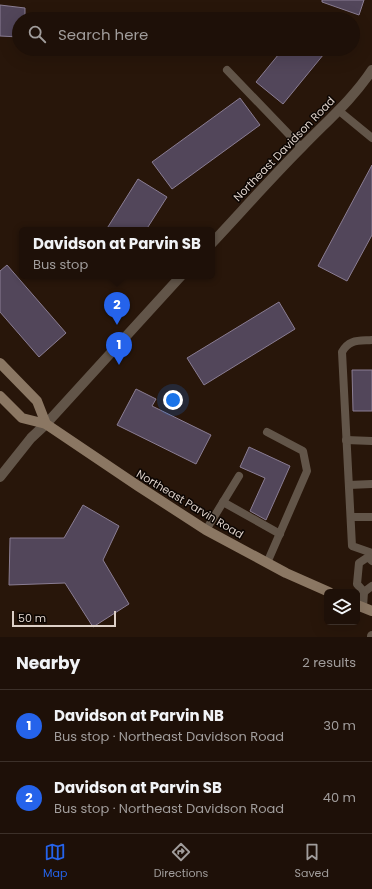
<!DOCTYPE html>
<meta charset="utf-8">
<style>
:root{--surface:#1e1008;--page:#2b1e16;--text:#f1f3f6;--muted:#a19d9c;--line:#3c3029;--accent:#2563eb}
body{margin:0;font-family:Poppins,sans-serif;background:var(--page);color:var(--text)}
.controls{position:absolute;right:12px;bottom:12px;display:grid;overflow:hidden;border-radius:6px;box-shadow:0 4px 16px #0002}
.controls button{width:36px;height:36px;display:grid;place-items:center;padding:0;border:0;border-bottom:1px solid var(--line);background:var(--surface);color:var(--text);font:20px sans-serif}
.scale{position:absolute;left:12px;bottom:10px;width:104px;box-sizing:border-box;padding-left:4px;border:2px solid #ddd0c8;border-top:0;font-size:11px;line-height:14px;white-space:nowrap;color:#ddd0c8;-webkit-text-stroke:3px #0b0502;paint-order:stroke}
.you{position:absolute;left:173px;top:400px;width:14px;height:14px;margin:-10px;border:3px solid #fff;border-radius:50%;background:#1a73e8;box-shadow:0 0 0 6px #1a73e833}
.badge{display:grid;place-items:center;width:26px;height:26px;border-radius:50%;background:var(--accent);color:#fff;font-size:13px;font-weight:700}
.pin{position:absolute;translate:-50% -33px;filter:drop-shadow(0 1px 2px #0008)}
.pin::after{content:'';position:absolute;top:21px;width:14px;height:12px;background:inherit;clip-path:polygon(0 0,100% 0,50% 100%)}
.popup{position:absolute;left:19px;top:227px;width:196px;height:52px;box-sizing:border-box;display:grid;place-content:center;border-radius:6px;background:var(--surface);filter:drop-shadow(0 1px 3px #0005);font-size:13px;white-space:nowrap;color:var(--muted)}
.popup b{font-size:15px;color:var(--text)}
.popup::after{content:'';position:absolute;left:50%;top:100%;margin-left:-8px;border:8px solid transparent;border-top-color:var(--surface)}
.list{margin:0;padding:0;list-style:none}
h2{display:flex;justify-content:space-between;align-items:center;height:52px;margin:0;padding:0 16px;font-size:17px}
h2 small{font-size:13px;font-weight:400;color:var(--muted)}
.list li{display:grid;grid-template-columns:26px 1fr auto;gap:12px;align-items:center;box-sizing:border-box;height:72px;padding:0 16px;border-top:1px solid var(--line)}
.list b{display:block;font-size:15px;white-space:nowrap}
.list p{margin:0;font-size:13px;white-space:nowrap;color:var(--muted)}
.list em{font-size:13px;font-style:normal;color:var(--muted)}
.icon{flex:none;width:22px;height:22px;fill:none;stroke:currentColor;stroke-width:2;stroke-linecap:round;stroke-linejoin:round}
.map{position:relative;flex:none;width:372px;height:637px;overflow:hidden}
.search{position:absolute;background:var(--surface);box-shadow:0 4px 16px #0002;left:12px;right:12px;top:12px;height:44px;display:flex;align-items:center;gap:10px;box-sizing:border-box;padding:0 14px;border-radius:22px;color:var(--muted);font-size:15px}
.sheet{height:196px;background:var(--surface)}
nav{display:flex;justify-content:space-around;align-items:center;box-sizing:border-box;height:56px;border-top:1px solid var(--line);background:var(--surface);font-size:11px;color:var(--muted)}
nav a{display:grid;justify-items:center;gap:2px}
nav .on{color:var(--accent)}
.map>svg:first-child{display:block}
.building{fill:#52465a;stroke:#8a7d93}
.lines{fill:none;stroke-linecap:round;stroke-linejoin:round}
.service{stroke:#625549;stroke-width:8}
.minor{stroke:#625549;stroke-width:10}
.tertiary{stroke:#625549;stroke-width:10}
.secondary{stroke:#8b7763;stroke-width:10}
.labels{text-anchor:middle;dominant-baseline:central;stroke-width:3;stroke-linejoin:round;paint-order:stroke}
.street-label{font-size:11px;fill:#ddd0c8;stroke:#0b0502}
</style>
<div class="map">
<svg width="372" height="637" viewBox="0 0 372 637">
<rect width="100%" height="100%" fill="#28160a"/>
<g class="building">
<path d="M322 0H364L359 15 322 2Z"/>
<path d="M0 5 25 8V19H19V37L0 36Z"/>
<path d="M283 49H328L283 104 256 82Z"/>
<path d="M240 98 260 125 172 189 152 162Z"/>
<path d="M372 165V235L347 281 318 266Z"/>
<path d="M138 179 167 197 146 230H106Z"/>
<path d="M7 265 66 333 39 357 0 312V271Z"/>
<path d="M279 302 295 329 204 385 187 358Z"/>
<path d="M352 370H372V411H353Z"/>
<path d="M136 389 156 399 152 406 211 435 196 464 117 425Z"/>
<path d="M249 447 290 466 266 520 250 511 265 478 240 467Z"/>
<path d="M83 505 119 526 103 560 129 604 93 627 65 583 9 585 10 538H64Z"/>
</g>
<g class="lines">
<g class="service">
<path d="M227 70 301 147"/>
<path d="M338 110 372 138"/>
<path d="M372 340C359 341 349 339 342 352L352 546 372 553"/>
<path d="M267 432 303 451 307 471 267 563"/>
<path d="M346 440 372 441"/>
<path d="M349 485 372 484"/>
<path d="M223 502 280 534"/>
<path d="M351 517H372"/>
<path d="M206 530 239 476"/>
<path d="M364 592 372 586"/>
<path d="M363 607 364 592 357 584 359 563 368 557 372 561"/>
</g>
<g class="minor">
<path d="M0 477 31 438 46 424"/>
<path d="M372 637V636"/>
</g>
<g class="tertiary">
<path d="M212 243C242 211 271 178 302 147 326 122 353 99 372 70"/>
<path d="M46 424 181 276"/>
</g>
<g class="secondary">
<path d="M0 363 37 401 46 424"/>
<path d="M0 396 22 418 46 424 138 486 206 530 286 573 329 592"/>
<path d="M357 605 372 611"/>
</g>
</g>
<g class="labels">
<g class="street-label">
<text transform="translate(284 149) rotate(-46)">Northeast Davidson Road</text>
<text transform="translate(190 504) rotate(31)">Northeast Parvin Road</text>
</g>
</g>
</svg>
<div class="controls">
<button><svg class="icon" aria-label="layers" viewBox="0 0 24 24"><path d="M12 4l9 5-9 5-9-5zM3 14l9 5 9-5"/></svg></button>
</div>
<div class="scale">50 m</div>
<div class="you"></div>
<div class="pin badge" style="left:119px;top:365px">1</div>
<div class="pin badge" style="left:117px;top:325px">2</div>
<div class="popup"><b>Davidson at Parvin SB</b>Bus stop</div>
<div class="search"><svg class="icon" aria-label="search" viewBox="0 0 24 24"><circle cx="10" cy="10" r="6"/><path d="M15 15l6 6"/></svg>Search here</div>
</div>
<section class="sheet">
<h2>Nearby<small>2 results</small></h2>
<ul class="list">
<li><span class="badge">1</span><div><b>Davidson at Parvin NB</b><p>Bus stop · Northeast Davidson Road</p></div><em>30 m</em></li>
<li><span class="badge">2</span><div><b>Davidson at Parvin SB</b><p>Bus stop · Northeast Davidson Road</p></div><em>40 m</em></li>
</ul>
</section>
<nav>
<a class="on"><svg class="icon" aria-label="map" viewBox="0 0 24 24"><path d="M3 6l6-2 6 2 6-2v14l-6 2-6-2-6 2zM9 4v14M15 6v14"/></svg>Map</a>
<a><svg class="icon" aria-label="directions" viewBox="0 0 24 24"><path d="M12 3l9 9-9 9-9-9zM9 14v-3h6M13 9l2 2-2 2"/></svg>Directions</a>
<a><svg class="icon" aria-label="saved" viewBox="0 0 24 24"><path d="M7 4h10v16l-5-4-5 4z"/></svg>Saved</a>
</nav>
